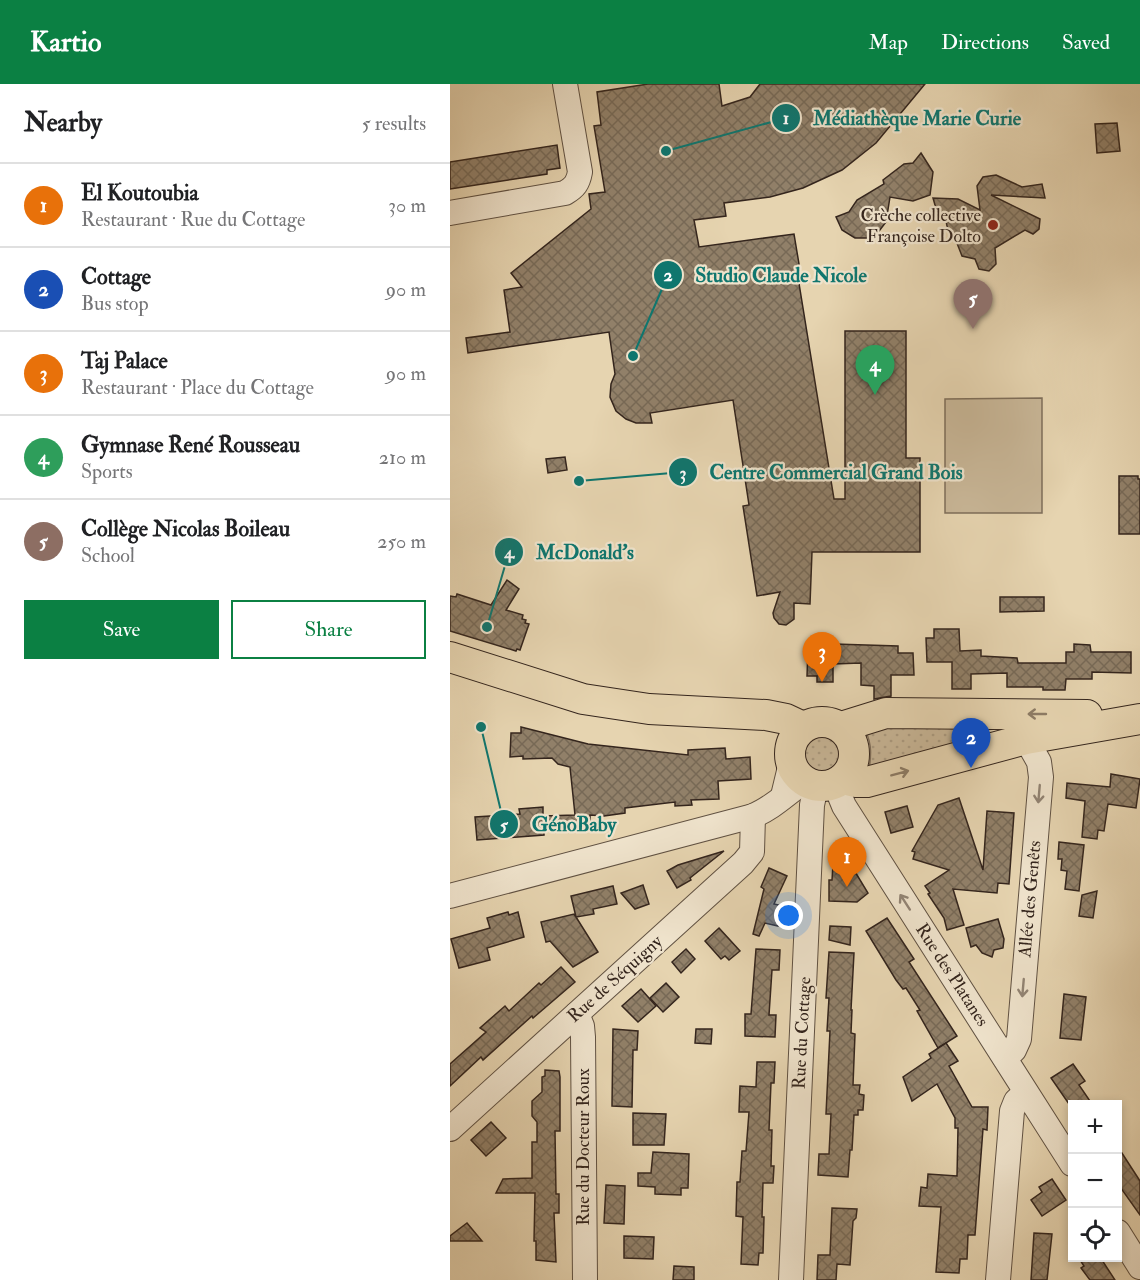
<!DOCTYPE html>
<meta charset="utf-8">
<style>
:root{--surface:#fff;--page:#f2f2f2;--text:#202124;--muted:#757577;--line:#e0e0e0;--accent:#0b8043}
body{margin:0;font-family:"IM FELL Double Pica",serif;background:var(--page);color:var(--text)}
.controls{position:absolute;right:18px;bottom:18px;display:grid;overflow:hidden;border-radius:0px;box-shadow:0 3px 9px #0003}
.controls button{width:54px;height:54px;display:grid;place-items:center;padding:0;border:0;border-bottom:2px solid var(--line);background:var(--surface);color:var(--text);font:30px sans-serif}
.you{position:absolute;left:339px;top:832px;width:21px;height:21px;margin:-15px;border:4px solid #fff;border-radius:50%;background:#1a73e8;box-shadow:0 0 0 9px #1a73e833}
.badge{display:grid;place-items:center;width:39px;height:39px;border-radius:50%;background:var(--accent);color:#fff;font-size:20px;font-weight:700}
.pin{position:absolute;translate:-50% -50px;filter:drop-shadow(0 2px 3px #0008)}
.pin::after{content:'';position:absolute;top:32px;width:21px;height:18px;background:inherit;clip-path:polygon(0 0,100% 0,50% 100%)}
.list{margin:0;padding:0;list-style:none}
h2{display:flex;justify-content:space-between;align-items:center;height:78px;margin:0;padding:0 24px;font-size:26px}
h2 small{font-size:20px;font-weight:400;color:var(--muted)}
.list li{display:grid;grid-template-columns:39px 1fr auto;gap:18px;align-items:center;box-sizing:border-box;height:84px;padding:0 24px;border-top:2px solid var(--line)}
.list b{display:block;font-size:22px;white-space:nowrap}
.list p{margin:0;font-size:20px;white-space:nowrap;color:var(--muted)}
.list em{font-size:20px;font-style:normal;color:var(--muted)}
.actions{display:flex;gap:12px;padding:18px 24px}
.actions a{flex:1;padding:14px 0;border:2px solid var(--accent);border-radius:0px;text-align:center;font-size:21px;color:var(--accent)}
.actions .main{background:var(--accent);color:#fff}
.icon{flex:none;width:33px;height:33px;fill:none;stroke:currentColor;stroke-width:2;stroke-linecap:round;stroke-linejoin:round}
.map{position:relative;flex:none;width:690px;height:1196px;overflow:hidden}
header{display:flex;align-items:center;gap:36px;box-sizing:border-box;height:84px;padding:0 30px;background:var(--accent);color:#fff}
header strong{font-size:28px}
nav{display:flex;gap:33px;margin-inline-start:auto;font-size:21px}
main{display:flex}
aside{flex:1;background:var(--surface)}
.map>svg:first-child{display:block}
.grass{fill:url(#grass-dots);stroke:#7e6e5a;stroke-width:1.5}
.garden{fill:#c8b697;stroke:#7e6e5a;stroke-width:1.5}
.building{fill:url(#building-cross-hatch);stroke:#34251d;stroke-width:1.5}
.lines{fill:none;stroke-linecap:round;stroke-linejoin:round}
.minor-casing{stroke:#605142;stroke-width:26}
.major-casing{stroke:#34251d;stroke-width:32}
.minor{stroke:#efe3cc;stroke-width:24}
.major{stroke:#e6d4b0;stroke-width:30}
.oneway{stroke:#8d7c66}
.oneway2{stroke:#928474}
.poi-dot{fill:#8f2418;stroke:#efe3cc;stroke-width:2}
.labels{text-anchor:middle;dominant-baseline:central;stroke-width:4.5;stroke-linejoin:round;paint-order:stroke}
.poi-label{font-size:18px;fill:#34251d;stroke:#efe3cc;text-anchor:end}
.street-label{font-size:18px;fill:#34251d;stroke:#efe3cc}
.leader{fill:none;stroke:#0f766e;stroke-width:2}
.callout-dot{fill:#0f766e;stroke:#efe3cc;stroke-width:2}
.mark-label{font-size:18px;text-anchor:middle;font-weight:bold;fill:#fff}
.callout-label{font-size:20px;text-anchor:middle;font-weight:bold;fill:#0f766e;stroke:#efe3cc;stroke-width:4.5;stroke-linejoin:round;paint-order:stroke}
</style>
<header>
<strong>Kartio</strong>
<nav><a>Map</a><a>Directions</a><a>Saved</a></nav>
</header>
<main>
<aside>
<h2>Nearby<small>5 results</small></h2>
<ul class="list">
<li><span class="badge" style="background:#e8710a">1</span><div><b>El Koutoubia</b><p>Restaurant · Rue du Cottage</p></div><em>30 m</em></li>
<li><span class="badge" style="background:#1a4fb4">2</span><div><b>Cottage</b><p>Bus stop</p></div><em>90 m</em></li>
<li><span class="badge" style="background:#e8710a">3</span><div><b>Taj Palace</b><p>Restaurant · Place du Cottage</p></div><em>90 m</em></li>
<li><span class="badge" style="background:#2e9e5b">4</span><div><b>Gymnase René Rousseau</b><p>Sports</p></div><em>210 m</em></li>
<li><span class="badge" style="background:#8d6e63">5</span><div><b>Collège Nicolas Boileau</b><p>School</p></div><em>250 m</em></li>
</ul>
<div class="actions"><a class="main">Save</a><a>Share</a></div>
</aside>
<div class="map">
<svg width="690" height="1196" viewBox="0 0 690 1196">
<defs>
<pattern id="grass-dots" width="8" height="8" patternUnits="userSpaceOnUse" patternTransform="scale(1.5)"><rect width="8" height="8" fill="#c8b697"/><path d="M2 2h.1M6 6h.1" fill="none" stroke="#ac9c82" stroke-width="1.8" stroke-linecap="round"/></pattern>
<pattern id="building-cross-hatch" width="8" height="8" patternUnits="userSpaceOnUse" patternTransform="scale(1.5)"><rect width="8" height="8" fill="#918069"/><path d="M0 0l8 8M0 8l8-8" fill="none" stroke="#776956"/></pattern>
</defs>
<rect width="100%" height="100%" fill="#e6d4b0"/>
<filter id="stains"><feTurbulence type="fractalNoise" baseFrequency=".00333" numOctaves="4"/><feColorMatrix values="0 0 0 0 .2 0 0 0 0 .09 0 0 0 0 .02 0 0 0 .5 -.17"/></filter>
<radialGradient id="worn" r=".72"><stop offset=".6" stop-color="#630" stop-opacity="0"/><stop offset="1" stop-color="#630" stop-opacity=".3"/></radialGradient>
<g class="grass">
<path d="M441 639 530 642V654L419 686C421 672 422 661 416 648Z"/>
<circle cx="372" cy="669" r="21"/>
</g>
<path class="garden" d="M592 314V429H495V315Z"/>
<g class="building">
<path d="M198 0H269L272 22 300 13 310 0H475L426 59 392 86 353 104 320 113 274 119 276 132 244 136 249 163 344 150 350 186 347 187 384 415H395V247H456V374H470V468H362L360 520 344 519V535L336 541 329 540 324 534 323 529 330 508 307 512 293 422 299 421 283 316 200 329 202 339H186L176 335 166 327 160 313 161 300 165 290 159 248 18 269 16 254 60 248 54 206 72 203 61 189 141 125 139 110 155 108 144 42 151 41 147 8Z"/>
<path d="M667 39 670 67 647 69 645 40Z"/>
<path d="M107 61 110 84 97 86V90L0 105V78Z"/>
<path d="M471 69 483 88 480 111 463 117 440 113 436 138 426 151 417 154H405L392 146 386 133 399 128 407 116 434 100 433 96 454 80 463 79Z"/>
<path d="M546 91 572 103 592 100 595 114 541 111 590 135 589 145 583 150 575 146 545 164 546 180 539 187 529 185 525 175 512 172 503 149 498 147 496 137 489 135 483 114 508 115 530 126 527 102 533 93Z"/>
<path d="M115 373 117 386 98 389 96 375Z"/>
<path d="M669 392H688V395H690V450H669Z"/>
<path d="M57 496 69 505 56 526 73 531 72 535 76 536 75 539 79 540 70 566 67 565 66 567 0 547V512L6 513 7 510 41 521Z"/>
<path d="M550 513H594V527L550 528Z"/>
<path d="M484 545H509L510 567 531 566V572L567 574 568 579H616V568H624V560L640 561 641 568H681V589L642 588V595H616L615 606H593V603H557V589L521 590V605H502V578H477L476 554H484Z"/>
<path d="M384 560 448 562V569H463L464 591H441V612L424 615V602L411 601V579L383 580V598H367V592H357L358 566H383Z"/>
<path d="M71 643 138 660 238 671V666L275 664 276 675 300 673 301 695 268 697 269 715 241 716 242 721 225 722V718L175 724V729L154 732 140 731V742L94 745V751L27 756 25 733 70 730 69 725 93 723V732L125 731 120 683 108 680 102 674 73 675V672L60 673 61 649H71Z"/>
<path d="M661 690 690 695 686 724 658 720 654 747 648 746 647 755 632 753 635 717 616 714 617 699 660 703Z"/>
<path d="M509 714 533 786 537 727 564 729 559 800 548 799 547 809 503 805 514 841 497 846 494 834 478 810 480 809 475 802 499 786 463 775 465 768 462 767 488 721Z"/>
<path d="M457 722 463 743 441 749 435 728Z"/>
<path d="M609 758 634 761 629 807 615 805 617 787 611 786 612 775H608Z"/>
<path d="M274 767 240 794 241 796 227 804 217 787 228 781Z"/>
<path d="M401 779V787L404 786 418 809 407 818 379 817V796H382L383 781Z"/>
<path d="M319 784 337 792 324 820 333 822 328 842 315 839 309 852 303 850 314 805 311 803Z"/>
<path d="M193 801 199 820 185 825 171 809Z"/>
<path d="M163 802 167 820 143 825 144 830 126 833 148 868 123 883 100 857 96 858 91 838 124 830 126 833 121 812Z"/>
<path d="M647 807 643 834 629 832 632 811Z"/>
<path d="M58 828 59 831 68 828 74 853 37 864 40 876 9 884 1 855 40 844 37 834Z"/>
<path d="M437 834 464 875 459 878 507 952 488 964 467 927 470 926 456 904 453 905 446 896 416 847Z"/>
<path d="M548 835 554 855 553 864 544 866 542 873 532 869 526 861 521 863 516 844Z"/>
<path d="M380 842 401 843 400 861 379 856Z"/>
<path d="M269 844 290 867 279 876 275 872 271 875 255 857Z"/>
<path d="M236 865 245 875 231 889 222 878Z"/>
<path d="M306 865 330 866 329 886H322L319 931H326L325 953 295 952V930H301Z"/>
<path d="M379 868 404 869 401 926H402L401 949 405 950 403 1001H410L409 1010 414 1011 413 1026H408V1031H404L402 1066H400L398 1093 368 1091 369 1070H379L381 1030H376L380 947H377L379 914H376Z"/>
<path d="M111 883 125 898 83 934 82 932 33 976 31 973 0 1002V980L36 948 30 944 55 922 59 927 89 899 91 901Z"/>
<path d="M216 899 229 913 213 928 200 914Z"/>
<path d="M191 905 206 922 188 938 172 922Z"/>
<path d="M614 910 636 913 631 956 610 954Z"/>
<path d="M163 945 188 947 187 966H183L182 1023 162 1022Z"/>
<path d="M246 945H262L261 960 245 959Z"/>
<path d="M496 959 508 977 499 982 522 1023H538L537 1046 533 1045 525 1151H518L517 1175H510L509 1189 486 1188 491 1123 469 1122 471 1103 477 1104 478 1090 507 1092 508 1044H505V1034L487 1000 462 1017 453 993 481 974 479 970Z"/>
<path d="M307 978H325L324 999H321L319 1046H322L321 1082H324L323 1099H313L312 1133H314L313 1169H309L308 1181 291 1180 293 1133 286 1132 287 1098H290L292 1067H296L299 1028H289L290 1002 306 1003Z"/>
<path d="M623 980 635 997 629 1001 642 1020H619L601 994Z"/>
<path d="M95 986 109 987 110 993V1047H105L106 1110H109V1129H104L106 1178 86 1176V1157H84L85 1109H46L53 1095 82 1094V1058H87V1038L82 1032V1017L92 1008V993L95 992Z"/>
<path d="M183 1029 216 1030 214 1061H183Z"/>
<path d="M41 1038 56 1054 36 1072 21 1056Z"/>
<path d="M668 1063 690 1097V1131L668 1100Z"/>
<path d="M203 1068 239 1070 238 1104H231V1111L205 1110V1103L188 1102V1089H201Z"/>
<path d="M602 1095 616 1116 592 1132 581 1116 592 1108 589 1103Z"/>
<path d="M156 1101 175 1102 174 1140 154 1139Z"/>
<path d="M382 1124 407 1125 406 1134 403 1137 400 1181 387 1180 386 1196H367L368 1171H380Z"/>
<path d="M17 1139 32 1157H0V1152Z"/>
<path d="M584 1149 602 1150 597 1196H581Z"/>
<path d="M174 1152 204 1153 203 1175 174 1174Z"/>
<path d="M628 1173H650L665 1196H640L631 1184 634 1182Z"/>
<path d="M224 1182 244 1183V1196H223Z"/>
</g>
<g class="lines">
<defs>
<g id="minor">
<path d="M0 129 115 109C125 103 128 99 130 88L115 0"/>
<path d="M385 700 394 722 622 1080"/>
<path d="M333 712 341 679"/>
<path d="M0 812 303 732C323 724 337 709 355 697"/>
<path d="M127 930 132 942 133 953 135 1196"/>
<path d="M555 974 564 966 569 955 591 693 589 678 576 655"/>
<path d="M0 1045 293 779 302 768 303 732"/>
<path d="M668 1148 690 1183"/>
<path d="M341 1196 362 721 366 702"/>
<path d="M548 1196 562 1027 566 1017 575 1009"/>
</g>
<g id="major">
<path d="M0 573 133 615 199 625 316 631 336 635 353 643"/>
<circle cx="372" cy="670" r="32"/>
<path d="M391 643 436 629 637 631"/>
<path d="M393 695 405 698H417L576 655 690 635"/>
</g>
</defs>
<use href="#minor" class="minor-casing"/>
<use href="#major" class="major-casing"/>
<use href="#minor" class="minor"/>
<use href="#major" class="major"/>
</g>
<defs><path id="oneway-shaft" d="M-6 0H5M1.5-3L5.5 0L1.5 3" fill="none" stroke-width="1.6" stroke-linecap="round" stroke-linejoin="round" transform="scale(1.5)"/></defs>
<g class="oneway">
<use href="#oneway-shaft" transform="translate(587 630) rotate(-180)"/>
<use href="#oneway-shaft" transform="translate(450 689) rotate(-15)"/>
</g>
<g class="oneway2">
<use href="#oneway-shaft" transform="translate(589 710) rotate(95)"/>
<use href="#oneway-shaft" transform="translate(455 818) rotate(-123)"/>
<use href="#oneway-shaft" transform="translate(573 904) rotate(95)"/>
</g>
<circle class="poi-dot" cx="543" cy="141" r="6"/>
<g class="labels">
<g class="poi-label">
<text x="531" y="131">Crèche collective<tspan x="531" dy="21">Françoise Dolto</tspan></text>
</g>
<g class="street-label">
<text transform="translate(580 815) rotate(-85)">Allée des Genêts</text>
<text transform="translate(502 891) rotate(57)">Rue des Platanes</text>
<text transform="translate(165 895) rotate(-42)">Rue de Séquigny</text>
<text transform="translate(352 949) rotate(-87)">Rue du Cottage</text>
<text transform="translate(133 1063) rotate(-90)">Rue du Docteur Roux</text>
</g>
</g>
<path class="leader" d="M216 67L336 34M183 272L218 191M129 397L233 388M37 543L59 468M31 643L54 740"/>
<g class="callout-dot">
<circle cx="216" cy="67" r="6"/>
<circle cx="183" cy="272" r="6"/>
<circle cx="129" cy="397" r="6"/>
<circle cx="37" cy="543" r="6"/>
<circle cx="31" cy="643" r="6"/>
<circle cx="336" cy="34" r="15"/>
<circle cx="218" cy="191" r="15"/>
<circle cx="233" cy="388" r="15"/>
<circle cx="59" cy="468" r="15"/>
<circle cx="54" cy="740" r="15"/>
</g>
<g class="mark-label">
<text x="336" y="40">1</text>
<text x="218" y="197">2</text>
<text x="233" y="395">3</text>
<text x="59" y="474">4</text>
<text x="54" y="747">5</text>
</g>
<g class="callout-label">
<text x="467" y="41">Médiathèque Marie Curie</text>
<text x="331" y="198">Studio Claude Nicole</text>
<text x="386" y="395">Centre Commercial Grand Bois</text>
<text x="135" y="475">McDonald's</text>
<text x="124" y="747">GénoBaby</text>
</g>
<rect width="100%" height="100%" filter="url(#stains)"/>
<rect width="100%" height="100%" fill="url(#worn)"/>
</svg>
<div class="controls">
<button>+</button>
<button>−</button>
<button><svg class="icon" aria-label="locate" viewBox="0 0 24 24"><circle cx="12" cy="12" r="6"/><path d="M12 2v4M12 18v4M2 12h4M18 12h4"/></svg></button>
</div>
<div class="you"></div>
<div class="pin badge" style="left:397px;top:803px;background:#e8710a">1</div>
<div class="pin badge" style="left:521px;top:684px;background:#1a4fb4">2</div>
<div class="pin badge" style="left:372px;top:598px;background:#e8710a">3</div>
<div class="pin badge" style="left:425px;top:311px;background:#2e9e5b">4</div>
<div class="pin badge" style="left:523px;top:245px;background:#8d6e63">5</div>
</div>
</main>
